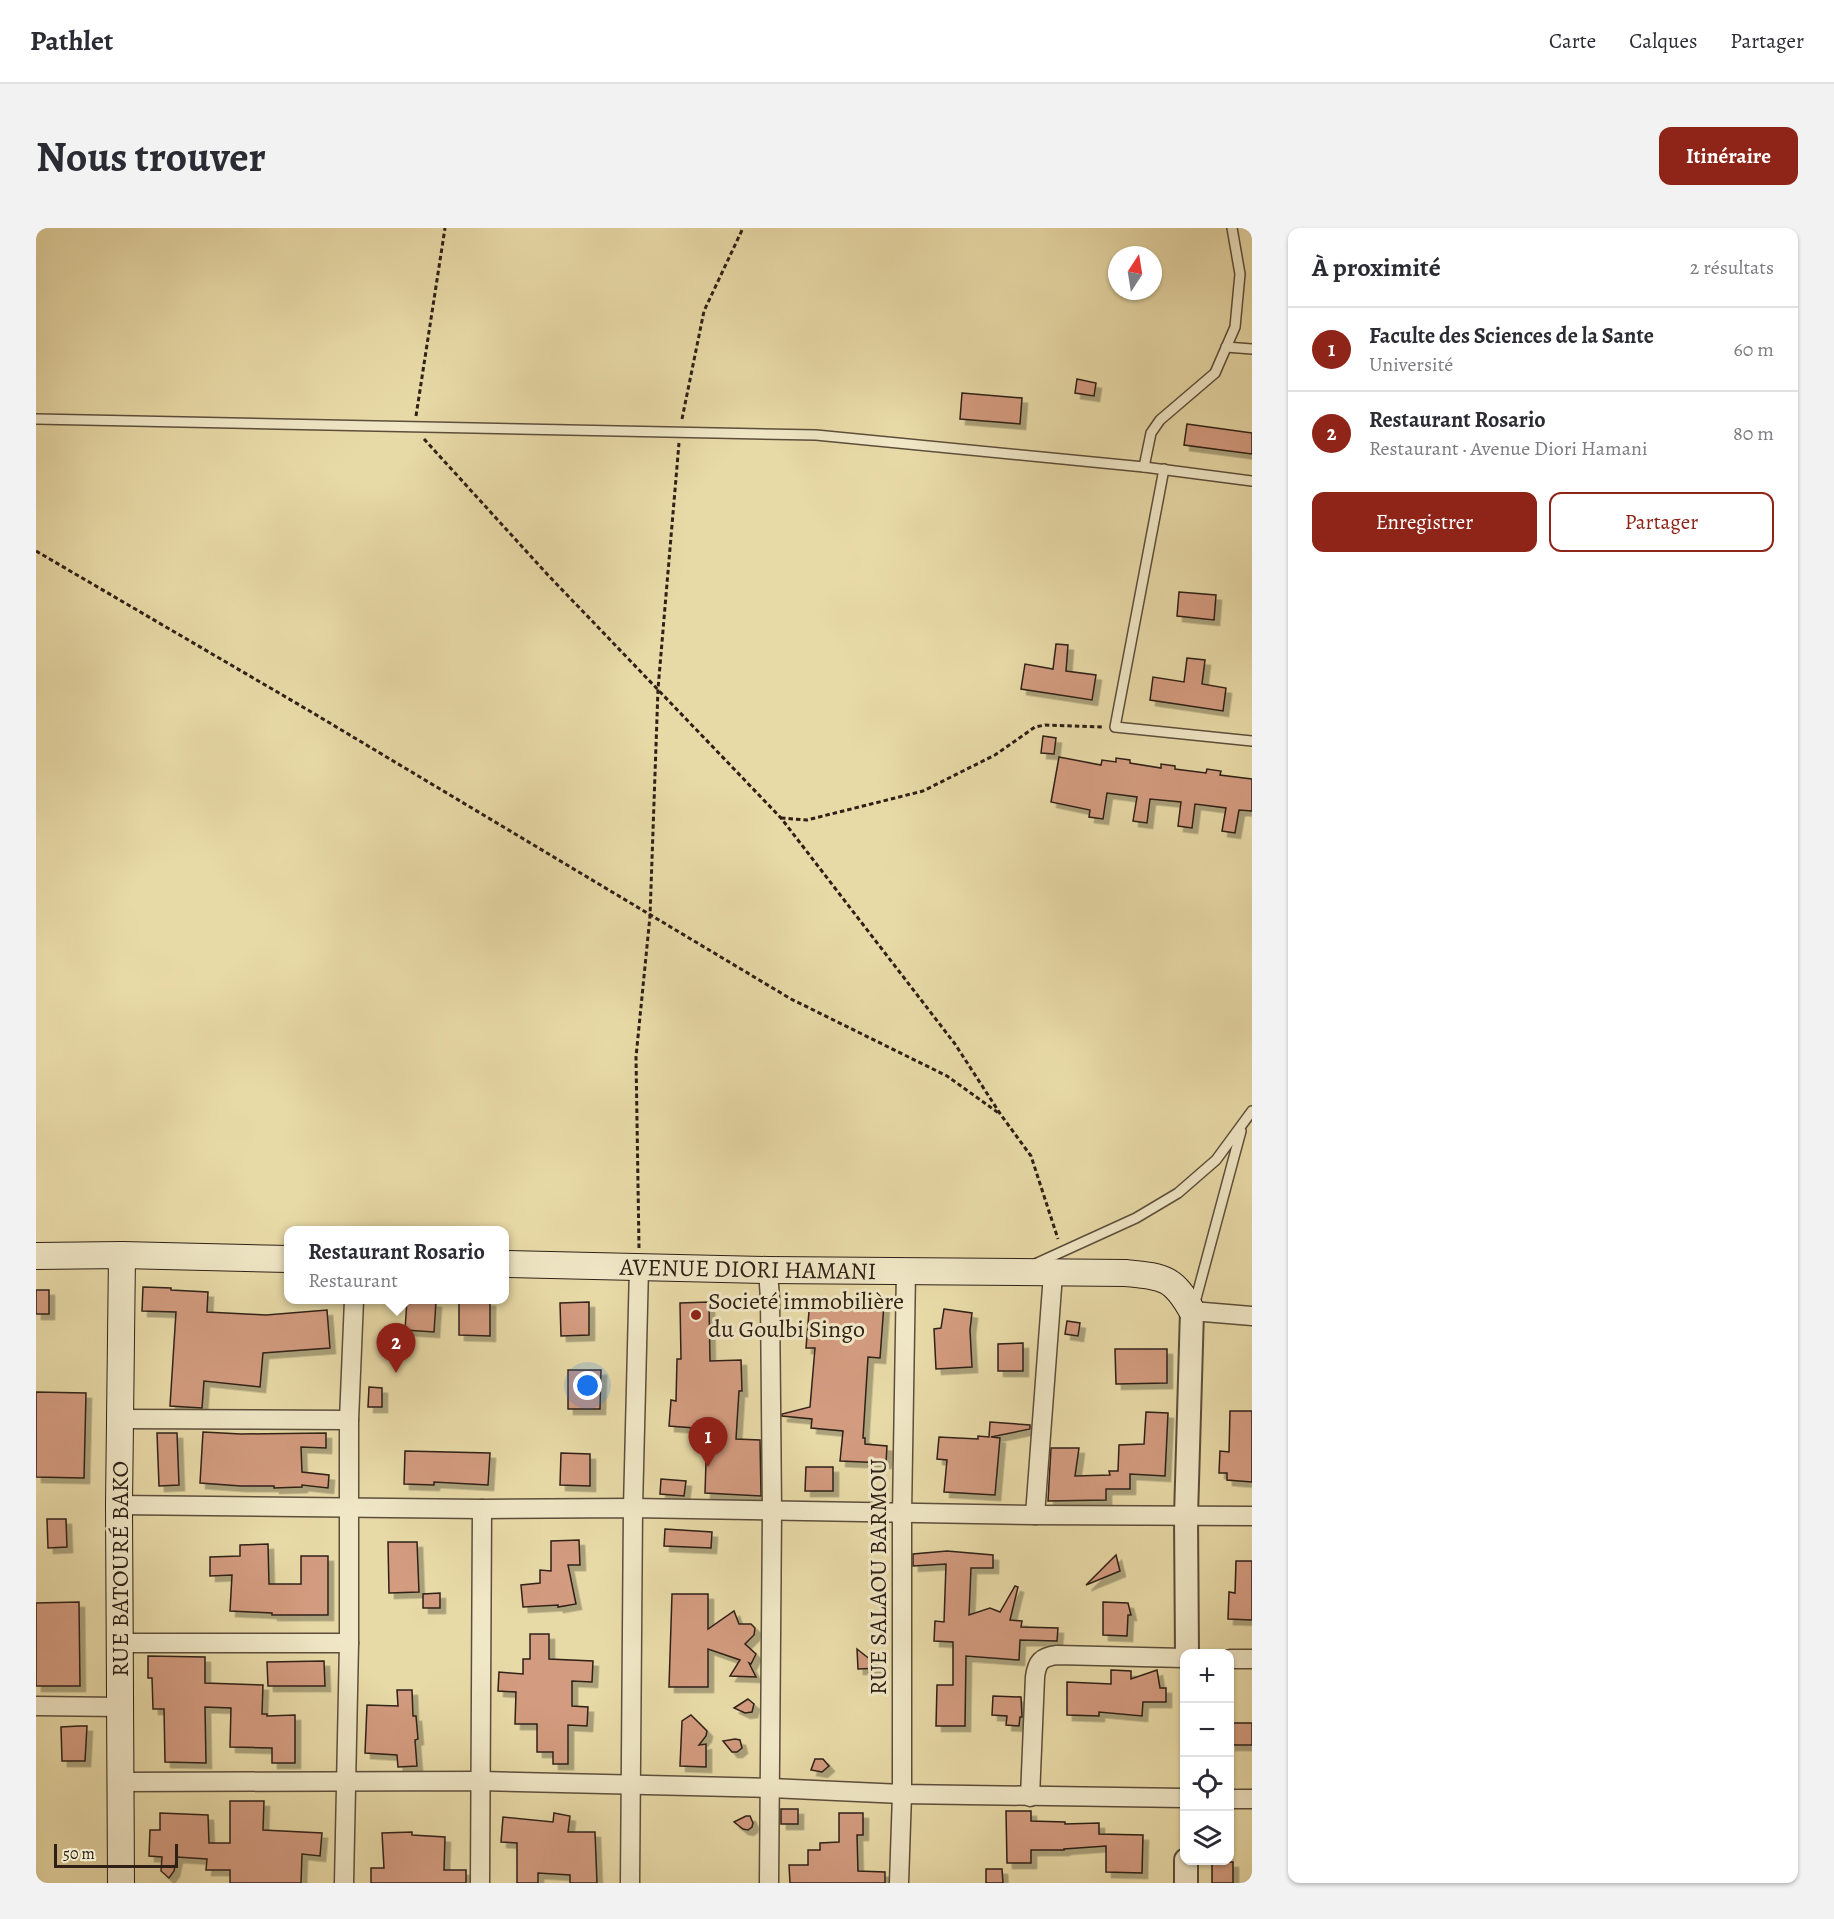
<!DOCTYPE html>
<html lang="fr">
<meta charset="utf-8">
<style>
:root{--surface:#fff;--page:#f2f2f3;--text:#2b2b33;--muted:#7c7c81;--line:#e1e1e2;--accent:#8f2418}
body{margin:0;font-family:Alegreya,serif;background:var(--page);color:var(--text)}
.controls{position:absolute;right:18px;bottom:18px;display:grid;overflow:hidden;border-radius:12px;box-shadow:0 2px 4px #0004}
.controls button{width:54px;height:54px;display:grid;place-items:center;padding:0;border:0;border-bottom:2px solid var(--line);background:var(--surface);color:var(--text);font:30px sans-serif}
.compass{position:absolute;left:1072px;top:18px;width:54px;height:54px;border-radius:50%;background:var(--surface);box-shadow:0 2px 4px #0004;rotate:12deg}
.scale{position:absolute;left:18px;bottom:15px;width:124px;box-sizing:border-box;padding-left:6px;border:3px solid #2f2017;border-top:0;font-size:16px;line-height:21px;white-space:nowrap;color:#2f2017;-webkit-text-stroke:4px #f0e7c6;paint-order:stroke}
.you{position:absolute;left:552px;top:1158px;width:21px;height:21px;margin:-15px;border:4px solid #fff;border-radius:50%;background:#1a73e8;box-shadow:0 0 0 9px #1a73e833}
.badge{display:grid;place-items:center;width:39px;height:39px;border-radius:50%;background:var(--accent);color:#fff;font-size:20px;font-weight:700}
.pin{position:absolute;translate:-50% -50px;filter:drop-shadow(0 2px 3px #0008)}
.pin::after{content:'';position:absolute;top:32px;width:21px;height:18px;background:inherit;clip-path:polygon(0 0,100% 0,50% 100%)}
.popup{position:absolute;left:248px;top:998px;width:225px;height:78px;box-sizing:border-box;display:grid;place-content:center;border-radius:12px;background:var(--surface);filter:drop-shadow(0 2px 4px #0005);font-size:20px;white-space:nowrap;color:var(--muted)}
.popup b{font-size:22px;color:var(--text)}
.popup::after{content:'';position:absolute;left:50%;top:100%;margin-left:-12px;border:12px solid transparent;border-top-color:var(--surface)}
.list{margin:0;padding:0;list-style:none}
h2{display:flex;justify-content:space-between;align-items:center;height:78px;margin:0;padding:0 24px;font-size:26px}
h2 small{font-size:20px;font-weight:400;color:var(--muted)}
.list li{display:grid;grid-template-columns:39px 1fr auto;gap:18px;align-items:center;box-sizing:border-box;height:84px;padding:0 24px;border-top:2px solid var(--line)}
.list b{display:block;font-size:22px;white-space:nowrap}
.list p{margin:0;font-size:20px;white-space:nowrap;color:var(--muted)}
.list em{font-size:20px;font-style:normal;color:var(--muted)}
.actions{display:flex;gap:12px;padding:18px 24px}
.actions a{flex:1;padding:14px 0;border:2px solid var(--accent);border-radius:12px;text-align:center;font-size:21px;color:var(--accent)}
.actions .main{background:var(--accent);color:#fff}
.icon{flex:none;width:33px;height:33px;fill:none;stroke:currentColor;stroke-width:2;stroke-linecap:round;stroke-linejoin:round}
.map{position:relative;flex:none;width:1216px;height:1655px;overflow:hidden;border-radius:12px}
header{display:flex;align-items:center;gap:36px;box-sizing:border-box;height:84px;padding:0 30px;background:var(--surface);border-bottom:2px solid var(--line)}
header strong{font-size:28px}
nav{display:flex;gap:33px;margin-inline-start:auto;font-size:21px}
.intro{display:flex;align-items:center;justify-content:space-between;box-sizing:border-box;height:144px;padding:0 36px}
h1{margin:0;font-size:42px}
.button{padding:15px 27px;border-radius:12px;background:var(--accent);color:#fff;font-size:21px;font-weight:700}
main{display:flex;gap:36px;padding:0 36px}
aside{flex:1;background:var(--surface);border-radius:12px;box-shadow:0 2px 4px #0004}
.map>svg:first-child{display:block}
.building{fill:#d39b7f;stroke:#2f2017;stroke-width:1.5;filter:url(#shadow)}
.lines{fill:none;stroke-linecap:round;stroke-linejoin:round}
.service-casing{stroke:#5d4e3b;stroke-width:12}
.minor-casing{stroke:#5d4e3b;stroke-width:21}
.tertiary-casing{stroke:#5d4e3b;stroke-width:26}
.secondary-casing{stroke:#2f2017;stroke-width:28}
.path{stroke:#2f2017;stroke-width:3;stroke-dasharray:4.5 3;stroke-linecap:butt}
.service{stroke:#f0e7c6;stroke-width:9}
.minor{stroke:#f0e7c6;stroke-width:18}
.tertiary{stroke:#f0e7c6;stroke-width:22}
.secondary{stroke:#f0e7c6;stroke-width:26}
.poi-dot{fill:#8f2418;stroke:#f0e7c6;stroke-width:2}
.labels{text-anchor:middle;dominant-baseline:central;stroke-width:6;stroke-linejoin:round;paint-order:stroke}
.street-label{font-size:24px;fill:#2f2017;stroke:#f0e7c6}
.poi-label{font-size:24px;fill:#2f2017;stroke:#f0e7c6;text-anchor:start}
</style>
<header>
<strong>Pathlet</strong>
<nav><a>Carte</a><a>Calques</a><a>Partager</a></nav>
</header>
<div class="intro"><h1>Nous trouver</h1><a class="button">Itinéraire</a></div>
<main>
<div class="map">
<svg width="1216" height="1655" viewBox="0 0 1216 1655">
<defs>
<filter id="shadow"><feDropShadow dx="5.5" dy="5.5" stdDeviation="0" flood-color="#0004"/></filter>
</defs>
<rect width="100%" height="100%" fill="#e8daa7"/>
<filter id="stains"><feTurbulence type="fractalNoise" baseFrequency=".00333" numOctaves="4"/><feColorMatrix values="0 0 0 0 .2 0 0 0 0 .09 0 0 0 0 .02 0 0 0 .5 -.17"/></filter>
<radialGradient id="worn" r=".72"><stop offset=".6" stop-color="#630" stop-opacity="0"/><stop offset="1" stop-color="#630" stop-opacity=".3"/></radialGradient>
<g class="building">
<path d="M1041 151 1060 155 1058 168 1039 165Z"/>
<path d="M926 165 986 170 984 196 924 191Z"/>
<path d="M1151 196 1216 205V226L1148 217Z"/>
<path d="M1143 364 1180 367 1178 392 1141 388Z"/>
<path d="M1020 416 1032 417 1030 443 1060 447 1056 472 985 461 989 436 1017 441Z"/>
<path d="M1151 430 1169 432 1166 456 1190 460 1187 483 1114 472 1117 449 1148 454Z"/>
<path d="M1007 508 1020 510 1018 526 1005 525Z"/>
<path d="M1023 529 1065 537 1066 532 1080 534V530L1094 532V535L1125 540V536L1139 538V541L1170 545 1171 541 1185 543 1184 547 1216 551V583L1203 582 1199 605 1186 603 1190 580 1159 576 1156 600 1142 598 1145 574 1114 571 1111 595 1097 593 1101 569 1071 565 1067 591 1053 589 1054 582 1015 574Z"/>
<path d="M107 1059 135 1060V1062L172 1064 171 1084 230 1087 291 1082 294 1120 227 1125 224 1159 168 1153 166 1180 134 1178 140 1084 106 1083Z"/>
<rect x="0" y="1062" width="13" height="24"/>
<path d="M774 1071 848 1076 844 1130 832 1129 827 1210H829V1216L851 1218 850 1235 804 1233 807 1203 775 1200 776 1191 746 1188V1186L774 1179 779 1120H770Z"/>
<path d="M371 1072 400 1074 398 1104 369 1102Z"/>
<path d="M423 1073H454V1108L423 1107Z"/>
<path d="M553 1074V1107L525 1108 524 1075Z"/>
<path d="M673 1074 674 1133 705 1132 706 1163H703L700 1211 724 1212 725 1268 669 1265 671 1201 633 1198 635 1172 640 1173 641 1131H645L644 1075Z"/>
<path d="M908 1081 936 1085 934 1102 936 1139 900 1141 898 1101 905 1100Z"/>
<path d="M1031 1093 1044 1095 1042 1108 1029 1106Z"/>
<path d="M987 1115V1143H962V1116Z"/>
<path d="M1079 1121H1131V1155L1080 1156Z"/>
<path d="M532 1142H565L564 1181H532Z"/>
<path d="M333 1159 346 1160V1179H332Z"/>
<path d="M0 1164 50 1165 48 1250 0 1249Z"/>
<path d="M1194 1183H1216V1254L1191 1252V1245H1183L1184 1223 1193 1224Z"/>
<path d="M1110 1184 1132 1185 1129 1248 1094 1246V1261H1070V1272L1012 1273 1015 1220H1043L1039 1248 1074 1247 1073 1243H1082L1083 1217 1108 1216Z"/>
<path d="M954 1194 994 1197V1201L955 1209 964 1210 959 1267 908 1264 911 1232 901 1231 903 1209 942 1211V1208L953 1209Z"/>
<path d="M167 1204 205 1206 290 1205V1220L265 1219 266 1244 293 1247 292 1260 266 1257V1259L238 1260V1258H205L164 1255Z"/>
<path d="M121 1205H141L143 1257 123 1258Z"/>
<path d="M369 1223 454 1225 452 1257 398 1254V1257L368 1256Z"/>
<path d="M525 1225 554 1226V1258L524 1257Z"/>
<path d="M770 1239H797V1263H769Z"/>
<path d="M625 1251 650 1253 648 1268 624 1266Z"/>
<path d="M11 1291H30L31 1319 12 1320Z"/>
<path d="M629 1301 676 1304 675 1320 628 1318Z"/>
<path d="M543 1312 544 1337H532L540 1376 522 1379V1377L487 1379 485 1357 504 1355V1342L515 1343V1313Z"/>
<path d="M352 1314H381L383 1364 353 1365Z"/>
<path d="M232 1316 233 1356H265V1328H292V1387H236V1385L194 1383 196 1347 174 1348V1329L204 1328V1317Z"/>
<path d="M911 1323 957 1327V1340H935L933 1387 954 1380 964 1384 979 1358 982 1359 974 1392 986 1393 985 1399 1022 1400 1021 1413 984 1412 983 1432 930 1428 929 1498H900L901 1457H917V1414L898 1413 899 1393 908 1394 910 1336 877 1338V1326Z"/>
<path d="M1080 1327 1084 1343 1050 1357Z"/>
<path d="M1200 1333H1216V1392L1192 1391 1193 1364 1199 1365Z"/>
<path d="M404 1365V1380H387V1366Z"/>
<path d="M636 1366H672V1401L698 1383 703 1396H715L719 1400 718 1407 709 1416 720 1426 715 1436 713 1435 720 1449 694 1448 704 1432 672 1421V1459H633Z"/>
<path d="M43 1374 44 1458H0V1375Z"/>
<path d="M1067 1374 1092 1375 1095 1387H1092L1091 1408 1067 1407Z"/>
<path d="M494 1406H513V1431L557 1433 556 1454 536 1453V1478L552 1479 551 1498 532 1497V1536H517V1524H501V1496H479L480 1464 462 1463 463 1444 487 1446V1431H494Z"/>
<path d="M821 1421 845 1440 822 1441Z"/>
<path d="M112 1428 169 1429V1455L227 1457 226 1486H231V1488L259 1487V1535H236V1520L194 1519 195 1480 169 1479 170 1535 129 1534 128 1481H117L116 1450H112Z"/>
<path d="M288 1433 289 1458H232L231 1434Z"/>
<path d="M1075 1442 1095 1443V1451L1121 1442 1124 1460H1130V1474H1107L1106 1488 1063 1484V1488L1031 1487V1454L1075 1456Z"/>
<path d="M361 1462H376L377 1488H380L382 1511 379 1512 381 1538 362 1539 361 1527 329 1525 331 1477 362 1478Z"/>
<path d="M957 1468 985 1469 986 1489H984L983 1498 970 1497 971 1488 956 1487Z"/>
<path d="M712 1471 718 1476 716 1484 709 1485 698 1480Z"/>
<path d="M655 1487 671 1503 670 1508 663 1517 670 1516V1539L644 1538 646 1493Z"/>
<rect x="1194" y="1495" width="22" height="22"/>
<path d="M43 1498H51L49 1533H26L25 1499Z"/>
<path d="M699 1511 704 1512 706 1520 701 1524H696L687 1513Z"/>
<path d="M779 1531H787L793 1538 786 1544 775 1542Z"/>
<path d="M194 1573H228L227 1602 286 1605 284 1628 266 1626 265 1655H194V1642H170L171 1631 141 1629 138 1643 133 1650 125 1643 126 1629 113 1628 114 1602H124V1585L172 1587 173 1615H194Z"/>
<rect x="745" y="1581" width="17" height="15"/>
<path d="M970 1583H995V1593L1029 1594V1596L1063 1595V1606L1107 1607 1106 1645 1070 1644V1618L1028 1621V1622H995V1635H971Z"/>
<path d="M518 1585 534 1588 532 1604H559L561 1655H534V1647L502 1645V1655H481V1615L465 1614 467 1589 517 1594Z"/>
<path d="M803 1585H827V1607H821L822 1643 849 1644V1655H754L753 1637H772V1622H784V1615L803 1614Z"/>
<path d="M710 1588H714L717 1595 716 1599 712 1602 707 1601 698 1594Z"/>
<path d="M376 1604V1607L409 1609 408 1642H430V1655H335V1640H348L346 1605Z"/>
<rect x="1176" y="1634" width="21" height="21"/>
<path d="M950 1641H966L967 1655H950Z"/>
</g>
<g class="lines">
<defs>
<g id="service">
<path d="M1190 119 1216 121"/>
<path d="M0 191 780 207 1108 239 1216 253"/>
<path d="M1108 239 1115 205 1124 192 1179 145 1199 99 1204 46 1196 0"/>
<path d="M1128 241 1079 499 1216 513"/>
<path d="M999 1036 1100 990 1142 965 1180 932 1216 883"/>
<path d="M1158 1078 1205 903"/>
</g>
<g id="minor">
<path d="M732 1042 734 1071 736 1283 733 1655"/>
<path d="M1156 1083 1216 1088"/>
<path d="M84 1191 313 1192"/>
<path d="M83 1277 446 1281 597 1280 999 1287 1216 1288"/>
<path d="M999 1287 1017 1046"/>
<path d="M83 1415H313"/>
<path d="M1194 1431H1216"/>
<path d="M0 1478 84 1479"/>
<path d="M84 1554 445 1553 735 1560 866 1566 1148 1570"/>
<path d="M994 1569 999 1449C1001 1434 1005 1429 1021 1427L1148 1430"/>
<path d="M1194 1571H1216"/>
<path d="M308 1655 313 1415V1192L318 1072"/>
<path d="M444 1655 446 1281"/>
<path d="M594 1655 597 1280 603 1039"/>
<path d="M863 1655 866 1566V1285L870 1043"/>
</g>
<g id="tertiary">
<path d="M1151 1426 1150 1288 1156 1083"/>
<path d="M1150 1632V1655"/>
</g>
<g id="secondary">
<path d="M0 1028 86 1027 252 1031"/>
<path d="M468 1036 732 1042 1090 1045C1128 1049 1137 1049 1156 1083"/>
<path d="M85 1655 83 1277 86 1027"/>
</g>
</defs>
<use href="#service" class="service-casing"/>
<use href="#minor" class="minor-casing"/>
<use href="#tertiary" class="tertiary-casing"/>
<use href="#secondary" class="secondary-casing"/>
<g class="path">
<path d="M380 188 409 0"/>
<path d="M646 191 668 83 707 0"/>
<path d="M388 211 511 346 745 590 919 816 965 887 995 928 1022 1011"/>
<path d="M0 323 272 482 755 771 911 848 964 886"/>
<path d="M745 590 771 592 887 563 959 527 999 499 1009 497 1067 499"/>
<path d="M603 1020 600 829 614 688 622 461 643 215"/>
</g>
<use href="#service" class="service"/>
<use href="#minor" class="minor"/>
<use href="#tertiary" class="tertiary"/>
<use href="#secondary" class="secondary"/>
</g>
<circle class="poi-dot" cx="660" cy="1087" r="6"/>
<g class="labels">
<g class="street-label">
<text transform="translate(712 1041) rotate(1)">AVENUE DIORI HAMANI</text>
<text transform="translate(84 1341) rotate(-90)">RUE BATOURÉ BAKO</text>
<text transform="translate(842 1349) rotate(-90)">RUE SALAOU BARMOU</text>
</g>
<g class="poi-label">
<text x="672" y="1073">Societé immobilière<tspan x="672" dy="28">du Goulbi Singo</tspan></text>
</g>
</g>
<rect width="100%" height="100%" filter="url(#stains)"/>
<rect width="100%" height="100%" fill="url(#worn)"/>
</svg>
<div class="controls">
<button>+</button>
<button>−</button>
<button><svg class="icon" aria-label="locate" viewBox="0 0 24 24"><circle cx="12" cy="12" r="6"/><path d="M12 2v4M12 18v4M2 12h4M18 12h4"/></svg></button>
<button><svg class="icon" aria-label="layers" viewBox="0 0 24 24"><path d="M12 4l9 5-9 5-9-5zM3 14l9 5 9-5"/></svg></button>
</div>
<svg class="compass" viewBox="-18 -18 36 36"><path d="M0-13l5 13h-10z" fill="#e53935"/><path d="M0 13l5-13h-10z" fill="#7c7c81"/></svg>
<div class="scale">50 m</div>
<div class="you"></div>
<div class="pin badge" style="left:672px;top:1239px">1</div>
<div class="pin badge" style="left:360px;top:1145px">2</div>
<div class="popup"><b>Restaurant Rosario</b>Restaurant</div>
</div>
<aside>
<h2>À proximité<small>2 résultats</small></h2>
<ul class="list">
<li><span class="badge">1</span><div><b>Faculte des Sciences de la Sante</b><p>Université</p></div><em>60 m</em></li>
<li><span class="badge">2</span><div><b>Restaurant Rosario</b><p>Restaurant · Avenue Diori Hamani</p></div><em>80 m</em></li>
</ul>
<div class="actions"><a class="main">Enregistrer</a><a>Partager</a></div>
</aside>
</main>
